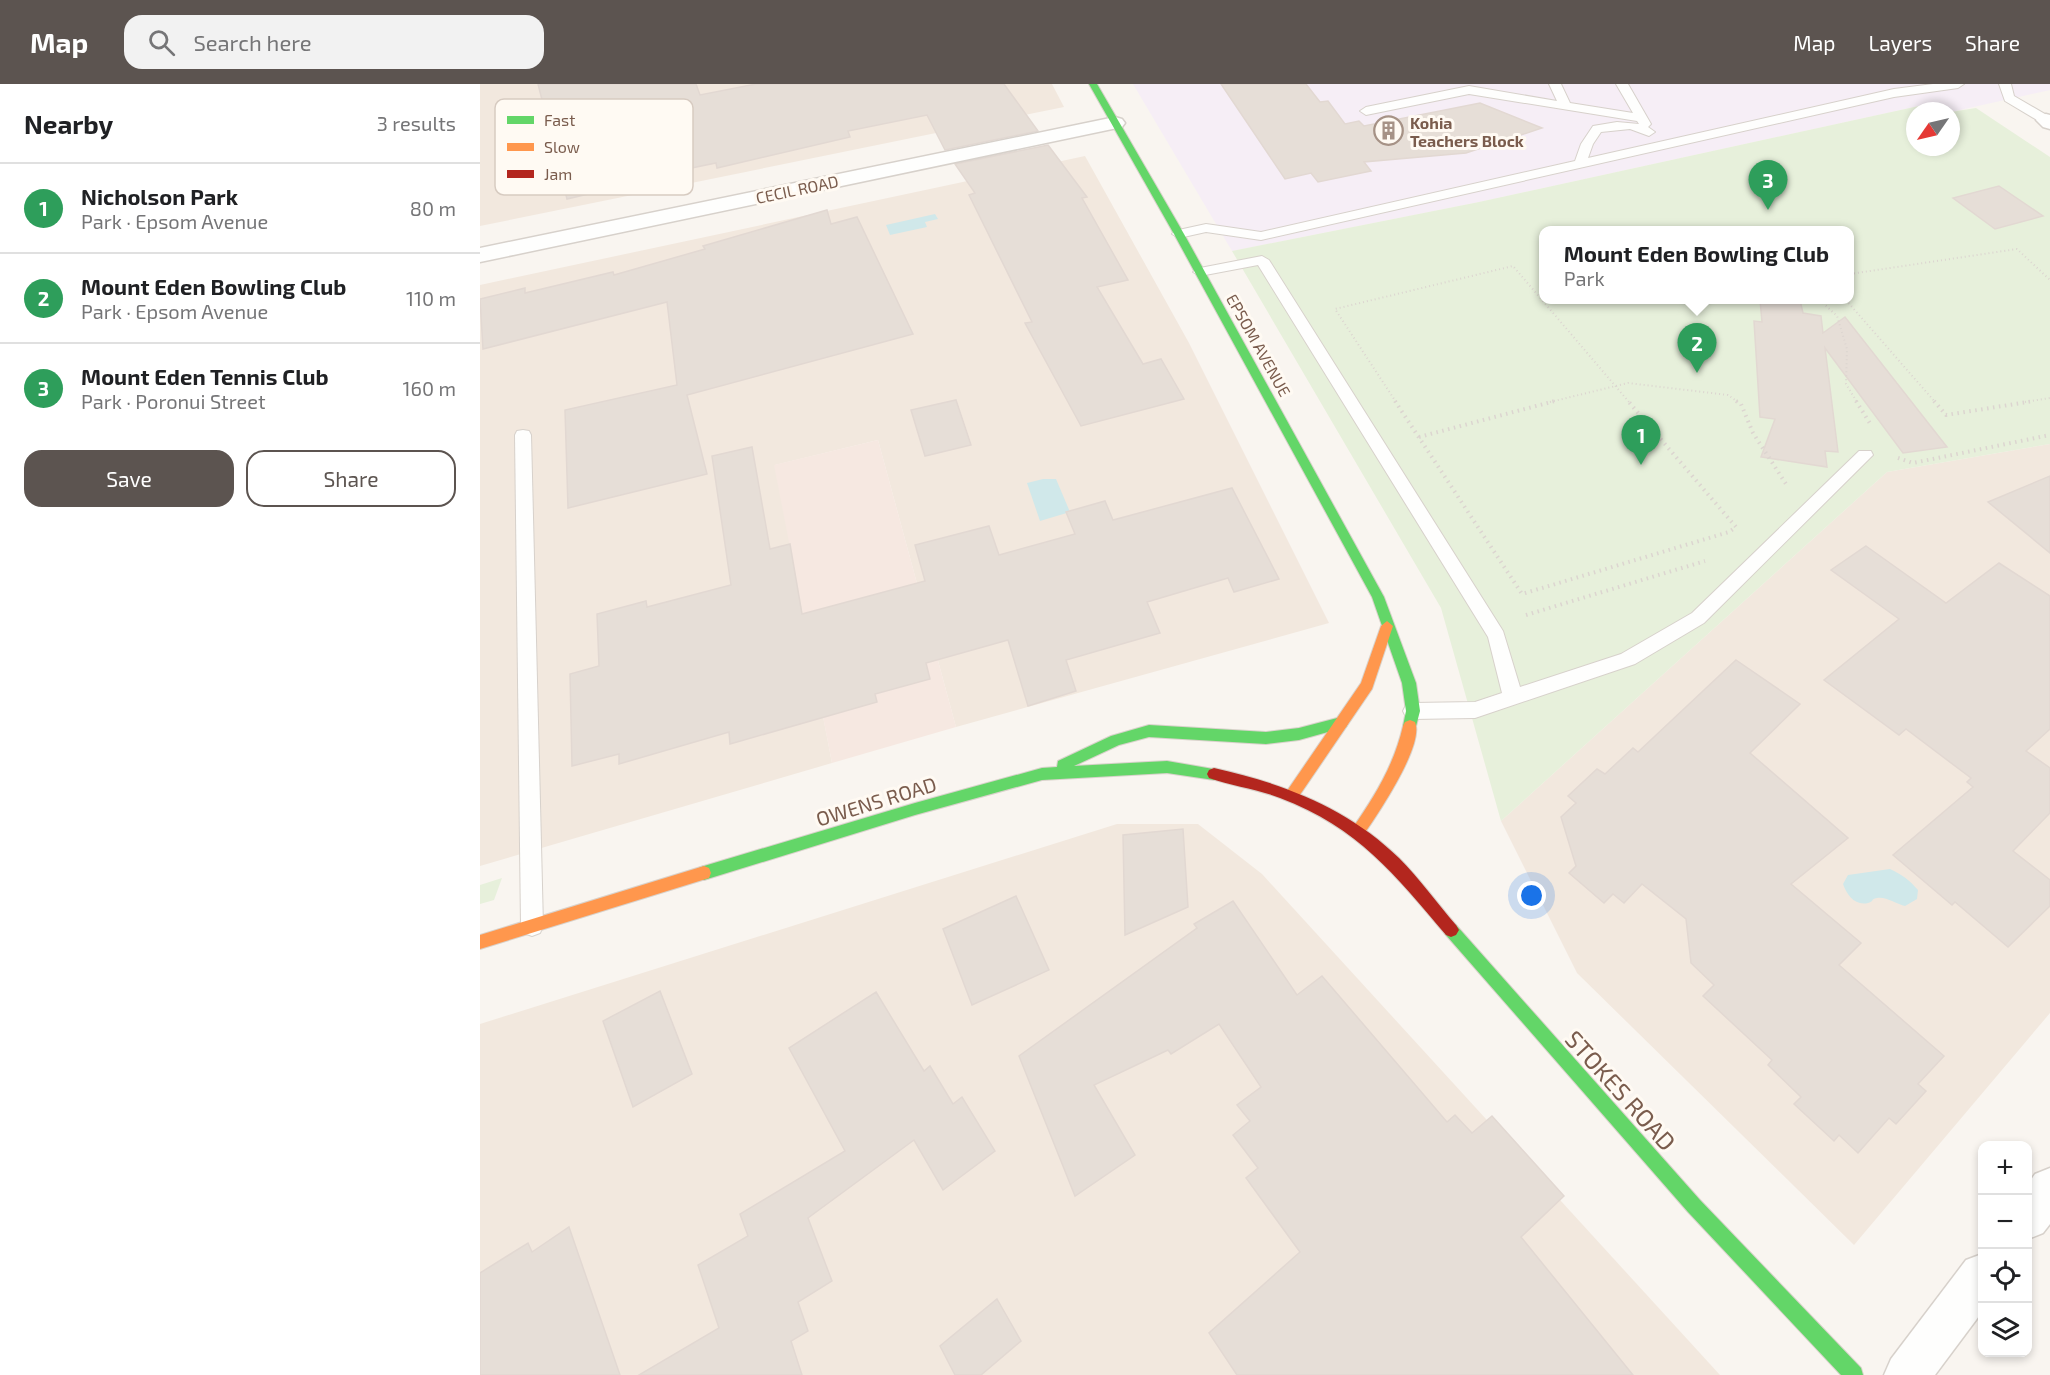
<!DOCTYPE html>
<meta charset="utf-8">
<style>
:root{--surface:#fff;--page:#f2f2f2;--text:#202124;--muted:#757577;--line:#e0e0e0;--accent:#5c5450}
body{margin:0;font-family:"Exo 2",sans-serif;background:var(--page);color:var(--text)}
.controls{position:absolute;right:18px;bottom:18px;display:grid;overflow:hidden;border-radius:12px;box-shadow:0 3px 9px #0003}
.controls button{width:54px;height:54px;display:grid;place-items:center;padding:0;border:0;border-bottom:2px solid var(--line);background:var(--surface);color:var(--text);font:30px sans-serif}
.compass{position:absolute;left:1426px;top:18px;width:54px;height:54px;border-radius:50%;background:var(--surface);box-shadow:0 3px 9px #0003;rotate:236deg}
.you{position:absolute;left:1052px;top:812px;width:21px;height:21px;margin:-15px;border:4px solid #fff;border-radius:50%;background:#1a73e8;box-shadow:0 0 0 9px #1a73e833}
.badge{display:grid;place-items:center;width:39px;height:39px;border-radius:50%;background:var(--accent);color:#fff;font-size:20px;font-weight:700}
.pin{position:absolute;translate:-50% -50px;filter:drop-shadow(0 2px 3px #0008)}
.pin::after{content:'';position:absolute;top:32px;width:21px;height:18px;background:inherit;clip-path:polygon(0 0,100% 0,50% 100%)}
.popup{position:absolute;left:1059px;top:142px;width:315px;height:78px;box-sizing:border-box;display:grid;place-content:center;border-radius:12px;background:var(--surface);filter:drop-shadow(0 2px 4px #0005);font-size:20px;white-space:nowrap;color:var(--muted)}
.popup b{font-size:22px;color:var(--text)}
.popup::after{content:'';position:absolute;left:50%;top:100%;margin-left:-12px;border:12px solid transparent;border-top-color:var(--surface)}
.list{margin:0;padding:0;list-style:none}
h2{display:flex;justify-content:space-between;align-items:center;height:78px;margin:0;padding:0 24px;font-size:26px}
h2 small{font-size:20px;font-weight:400;color:var(--muted)}
.list li{display:grid;grid-template-columns:39px 1fr auto;gap:18px;align-items:center;box-sizing:border-box;height:90px;padding:0 24px;border-top:2px solid var(--line)}
.list b{display:block;font-size:22px;white-space:nowrap}
.list p{margin:0;font-size:20px;white-space:nowrap;color:var(--muted)}
.list em{font-size:20px;font-style:normal;color:var(--muted)}
.actions{display:flex;gap:12px;padding:18px 24px}
.actions a{flex:1;padding:14px 0;border:2px solid var(--accent);border-radius:18px;text-align:center;font-size:21px;color:var(--accent)}
.actions .main{background:var(--accent);color:#fff}
.icon{flex:none;width:33px;height:33px;fill:none;stroke:currentColor;stroke-width:2;stroke-linecap:round;stroke-linejoin:round}
.map{position:relative;flex:none;width:1570px;height:1291px;overflow:hidden}
header{display:flex;align-items:center;gap:36px;box-sizing:border-box;height:84px;padding:0 30px;background:var(--accent);color:#fff}
header strong{font-size:28px}
nav{display:flex;gap:33px;margin-inline-start:auto;font-size:21px}
.search{width:420px;height:54px;background:var(--page);display:flex;align-items:center;gap:15px;box-sizing:border-box;padding:0 21px;border-radius:18px;color:var(--muted);font-size:22px}
main{display:flex}
aside{flex:1;background:var(--surface)}
.map>svg:first-child{display:block}
.residential{fill:#f2e8de}
.commercial{fill:#f6e8e1}
.education{fill:#f6eef6}
.green{fill:#e7f0db;fill-rule:evenodd}
.water{fill:#d0e8ea}
.building{fill:#e6ded7;stroke:#e2d8d2;stroke-width:1.5}
.lines{fill:none;stroke-linecap:round;stroke-linejoin:round}
.lane-casing{stroke:#d7d1cb;stroke-width:2}
.street-casing{stroke:#d7d1cb;stroke-width:3}
.fast-casing{stroke:#d9d2cb;stroke-width:2}
.slow-casing{stroke:#d9d2cb;stroke-width:2}
.jam-casing{stroke:#d9d2cb;stroke-width:2}
.path-far1{stroke:#dcd5d0;stroke-width:2;stroke-dasharray:1 3;stroke-linecap:butt}
.path{stroke:#dcd5d0;stroke-width:4;stroke-dasharray:1.5 4.5;stroke-linecap:butt}
.lane{fill:#fefefd;fill-rule:evenodd}
.street{fill:#fefefd;fill-rule:evenodd}
.fast{fill:#63d668;fill-rule:evenodd}
.slow{fill:#ff974d;fill-rule:evenodd}
.jam{fill:#b3261e;fill-rule:evenodd}
.labels{text-anchor:middle;dominant-baseline:central;stroke-width:6;stroke-linejoin:round;paint-order:stroke}
.far-poi-label{font-size:16px;font-weight:bold;fill:#7a5c4d;stroke:#fffaf3;text-anchor:start}
.far-street-label{font-size:16px;fill:#7a5c4d;stroke:#fffaf3}
.street-label{font-size:20px;fill:#7a5c4d;stroke:#fffaf3}
.near-street-label{font-size:24px;fill:#7a5c4d;stroke:#fffaf3}
.key{fill:#fffaf3;stroke:#d7cbc1;stroke-width:1.5}
.key-label{font-size:16px;fill:#7a5c4d}
</style>
<header>
<strong>Map</strong>
<div class="search"><svg class="icon" aria-label="search" viewBox="0 0 24 24"><circle cx="10" cy="10" r="6"/><path d="M15 15l6 6"/></svg>Search here</div>
<nav><a>Map</a><a>Layers</a><a>Share</a></nav>
</header>
<main>
<aside>
<h2>Nearby<small>3 results</small></h2>
<ul class="list">
<li><span class="badge" style="background:#2e9e5b">1</span><div><b>Nicholson Park</b><p>Park · Epsom Avenue</p></div><em>80 m</em></li>
<li><span class="badge" style="background:#2e9e5b">2</span><div><b>Mount Eden Bowling Club</b><p>Park · Epsom Avenue</p></div><em>110 m</em></li>
<li><span class="badge" style="background:#2e9e5b">3</span><div><b>Mount Eden Tennis Club</b><p>Park · Poronui Street</p></div><em>160 m</em></li>
</ul>
<div class="actions"><a class="main">Save</a><a>Share</a></div>
</aside>
<div class="map">
<svg width="1570" height="1291" viewBox="0 0 1570 1291">
<rect width="100%" height="100%" fill="#f9f5f0"/>
<g class="residential">
<path d="M0 0H572L584 23 0 142Z"/>
<path d="M605 72 709 259 849 539 476 643 398 356 295 381 352 679 0 782V201Z"/>
<path d="M1570 360V929L1374 1161 1097 889 1021 737 1407 388Z"/>
<path d="M637 740H718L782 790 1240 1291H0V940Z"/>
</g>
<path class="commercial" d="M398 356 476 643 352 679 294 381Z"/>
<path class="education" d="M653 0H1570V6L1471 28 1448 20 999 118 752 167Z"/>
<g class="green">
<path d="M1448 20 1464 27H1435V63H1471V28L1496 24 1570 73V360L1407 388 1021 737 961 524 752 167 999 118ZM1064 146H1370V216H1064Z"/>
<path d="M22 794 14 816 0 820V801Z"/>
</g>
<g class="water">
<path d="M455 130 458 135 445 138 447 143 410 151 406 141Z"/>
<path d="M563 395H576L590 428 560 437 547 399Z"/>
<path d="M1410 785C1423 791 1429 796 1438 806L1437 815 1425 822C1417 820 1405 812 1397 814 1390 815 1395 817 1388 819 1375 822 1367 811 1363 800L1368 791Z"/>
</g>
<g class="building">
<path d="M58 0H216L220 11 276 0H524L558 47 465 66 447 31 368 47 370 53 237 84 236 79 158 95 159 98 87 115Z"/>
<path d="M741 0H826L840 18 848 17 865 40 879 37 884 42 1000 19 1062 44 986 69 884 78 891 87 838 98 831 89 805 95Z"/>
<path d="M568 61 607 113 602 114 648 196 617 203 663 280 681 275 704 315 601 342 545 239 552 238 489 111 495 109 475 80Z"/>
<path d="M1519 102 1563 132 1515 145 1473 114Z"/>
<path d="M347 126 351 140 377 133 433 250 207 311 227 390 88 424 85 326 197 301 187 218 3 265 0 215 45 204V209L133 188 134 191 225 165 223 162Z"/>
<path d="M1280 216H1320L1323 229 1341 232 1343 249 1365 233 1467 363 1423 369 1345 264 1358 368 1345 367 1347 383 1281 373 1295 335 1280 333 1274 237 1282 238Z"/>
<path d="M476 316 491 361 445 372 431 326Z"/>
<path d="M272 363 290 465 310 460 322 530 445 497 435 461 509 442 519 471 595 450 586 428 625 417 633 436 752 404 799 495 754 508 748 494 667 518 680 549 586 576 596 607 548 622 528 556 446 579 450 595 395 610 397 618 250 660 249 648 139 680V670L92 682 90 590 119 582 117 530 166 517 167 523 251 501 232 372Z"/>
<path d="M1570 392V469L1508 418Z"/>
<path d="M1386 462 1466 519 1519 479 1570 512V645L1546 667 1570 684V729L1533 767 1570 796V822L1528 863 1475 818 1472 821 1413 771 1493 703 1487 698 1491 694 1426 645 1419 651 1344 596 1419 535 1351 486Z"/>
<path d="M1256 576 1320 620 1270 669 1368 754 1311 800 1381 859 1359 881 1464 972 1438 1000 1446 1007 1416 1040 1409 1034 1378 1069 1359 1051 1354 1057 1314 1020 1321 1013 1288 981 1292 976 1223 912 1234 901 1211 879 1206 835 1162 800 1144 819 1133 810 1124 819 1089 789 1096 782 1081 733 1096 719 1088 712 1117 685 1125 690 1153 664 1158 668Z"/>
<path d="M703 745 708 823 645 851 643 751Z"/>
<path d="M536 812 569 886 492 921 463 845Z"/>
<path d="M753 817 817 911 842 892 967 1038 975 1031 992 1049 1012 1032 1084 1112 1041 1153 1153 1291H757L729 1249 820 1168 766 1094 778 1084 753 1051 770 1037 757 1021 781 1003 739 940 691 970 688 966 614 1001 655 1071 595 1112 539 972 717 844 714 840Z"/>
<path d="M180 907 212 990 153 1023 123 937Z"/>
<path d="M396 908 444 987 450 982 473 1020 482 1013 515 1067 463 1106 434 1056 328 1134 352 1197 318 1218 328 1247 311 1257 322 1291H159L239 1244 218 1181 268 1152 260 1130 365 1067 309 964Z"/>
<path d="M89 1143 140 1291H0V1189L48 1159 52 1168Z"/>
<path d="M517 1215 541 1257 501 1291H475L460 1262Z"/>
</g>
<g class="lines">
<defs>
<g id="lane">
<path d="M1069 0H1081L1090 19 1153 29 1136 0H1148L1171 40 1168 43 1175 48 1169 52 1150 45 1121 48 1113 60 1108 74 1414 5 1453 0H1484L1478 4 1414 13 781 156 726 148 699 154 692 150 694 147 726 140 781 148 1095 77 1101 60 1113 42 1137 38 1159 40 1157 37 989 10 886 31 880 27 886 23 989 2 1077 17Z"/>
<path d="M1519 0H1531L1534 12 1570 33V39H1562L1525 17Z"/>
<path d="M782 172 789 176 1023 547 1040 603 1141 570 1212 529 1379 367H1391L1393 371 1224 539 1155 580 995 634 933 635 926 633 923 627 926 621 933 619 995 618 1022 609 1008 553 778 181 720 192 713 188 720 184Z"/>
<path d="M43 346 49 347 51 351 63 842 60 849 52 852 44 849 41 842 35 351 37 347Z"/>
</g>
<g id="street">
<path d="M1566 30 1570 31V45L1563 43 1556 36 1559 32Z"/>
<path d="M635 33 642 35 645 39 642 43 0 178V164Z"/>
<path d="M1570 1084V1140L1563 1149 1548 1155V1100L1555 1090Z"/>
<path d="M1502 1170V1228L1455 1291H1404L1411 1275 1486 1176Z"/>
</g>
<g id="fast">
<path d="M609 0H617L704 150 904 513 936 599 940 627 935 646H925L923 642 926 627 922 599 892 513 694 150Z"/>
<path d="M861 633 866 635 868 639 866 643 819 656 786 660 669 653 639 661 594 682 687 677 739 686 741 690 739 694 734 696 687 689 562 696 435 731 224 796 219 794 217 789 219 784 224 782 435 719 562 684 577 683 578 677 631 652 669 641 786 648 819 644Z"/>
<path d="M971 839 976 841 1220 1116 1381 1284 1383 1291H1361L1208 1128 966 851 963 846 966 841Z"/>
</g>
<g id="slow">
<path d="M907 537 913 542 892 605 817 715 812 717 807 715 805 711 807 707 881 599 901 542Z"/>
<path d="M930 636 935 638C945 661 896 733 882 753L877 755 872 753 870 749 872 745C895 712 914 681 923 642L925 638Z"/>
<path d="M224 782 229 784 231 789 229 794 0 865V851Z"/>
</g>
<path id="jam" d="M734 684C802 699 868 724 919 774 940 795 957 819 976 841L979 846 976 851 971 853 966 851C914 790 879 744 800 714 777 705 752 702 729 694L727 690 729 686Z"/>
</defs>
<use href="#lane" class="lane-casing"/>
<use href="#street" class="street-casing"/>
<use href="#fast" class="fast-casing"/>
<use href="#slow" class="slow-casing"/>
<use href="#jam" class="jam-casing"/>
<g class="path-far1">
<path d="M1370 190 1537 165 1570 196"/>
<path d="M1340 216 1357 232 1367 265 1366 300 1377 318"/>
<path d="M1366 216 1455 318"/>
<path d="M916 318 855 225 1033 182 1149 318"/>
<path d="M1070 318 1148 299 1248 311 1258 318"/>
<path d="M1545 318 1570 314"/>
</g>
<g class="path">
<path d="M915 317 1042 510 1249 448 1256 443 1148 317"/>
<path d="M1256 317 1261 320 1273 349 1306 400"/>
<path d="M1376 317 1391 341"/>
<path d="M1454 317 1466 331 1554 317"/>
<path d="M939 353 1075 317"/>
<path d="M1418 374 1433 379 1570 351"/>
<path d="M1046 531 1225 477"/>
</g>
<use href="#lane" class="lane"/>
<use href="#street" class="street"/>
<use href="#fast" class="fast"/>
<use href="#slow" class="slow"/>
<use href="#jam" class="jam"/>
</g>
<defs>
<symbol id="building-ring" viewBox="-11 -11 22 22"><circle r="9.5" fill="#fffaf3" stroke="#a69286" stroke-width="1.5"/><path d="M-4-6H4V6H1V3H-1V6H-4ZM-2.5-4.3h1.7v1.8h-1.7ZM.8-4.3h1.7v1.8H.8ZM-2.5-1h1.7V.8h-1.7ZM.8-1h1.7V.8H.8Z" fill="#a69286"/></symbol>
</defs>
<g fill-rule="evenodd">
<use href="#building-ring" x="892" y="30" width="33" height="33"/>
</g>
<g class="labels">
<g class="far-poi-label">
<text x="930" y="38">Kohia<tspan x="930" dy="18">Teachers Block</tspan></text>
</g>
<g class="far-street-label">
<text transform="translate(317 105) rotate(-12)">CECIL ROAD</text>
<text transform="translate(779 261) rotate(61)">EPSOM AVENUE</text>
</g>
<g class="street-label">
<text transform="translate(396 717) rotate(-17)">OWENS ROAD</text>
</g>
<g class="near-street-label">
<text transform="translate(1141 1006) rotate(48)">STOKES ROAD</text>
</g>
</g>
<rect x="15" y="15" width="198" height="96" rx="9" class="key"/>
<rect x="27" y="32" width="27" height="8" fill="#63d668"/>
<rect x="27" y="59" width="27" height="8" fill="#ff974d"/>
<rect x="27" y="86" width="27" height="8" fill="#b3261e"/>
<g class="key-label">
<text x="64" y="42">Fast</text>
<text x="64" y="69">Slow</text>
<text x="64" y="96">Jam</text>
</g>
</svg>
<div class="controls">
<button>+</button>
<button>−</button>
<button><svg class="icon" aria-label="locate" viewBox="0 0 24 24"><circle cx="12" cy="12" r="6"/><path d="M12 2v4M12 18v4M2 12h4M18 12h4"/></svg></button>
<button><svg class="icon" aria-label="layers" viewBox="0 0 24 24"><path d="M12 4l9 5-9 5-9-5zM3 14l9 5 9-5"/></svg></button>
</div>
<svg class="compass" viewBox="-18 -18 36 36"><path d="M0-13l5 13h-10z" fill="#e53935"/><path d="M0 13l5-13h-10z" fill="#757577"/></svg>
<div class="you"></div>
<div class="pin badge" style="left:1161px;top:381px;background:#2e9e5b">1</div>
<div class="pin badge" style="left:1217px;top:289px;background:#2e9e5b">2</div>
<div class="popup"><b>Mount Eden Bowling Club</b>Park</div>
<div class="pin badge" style="left:1288px;top:126px;background:#2e9e5b">3</div>
</div>
</main>
